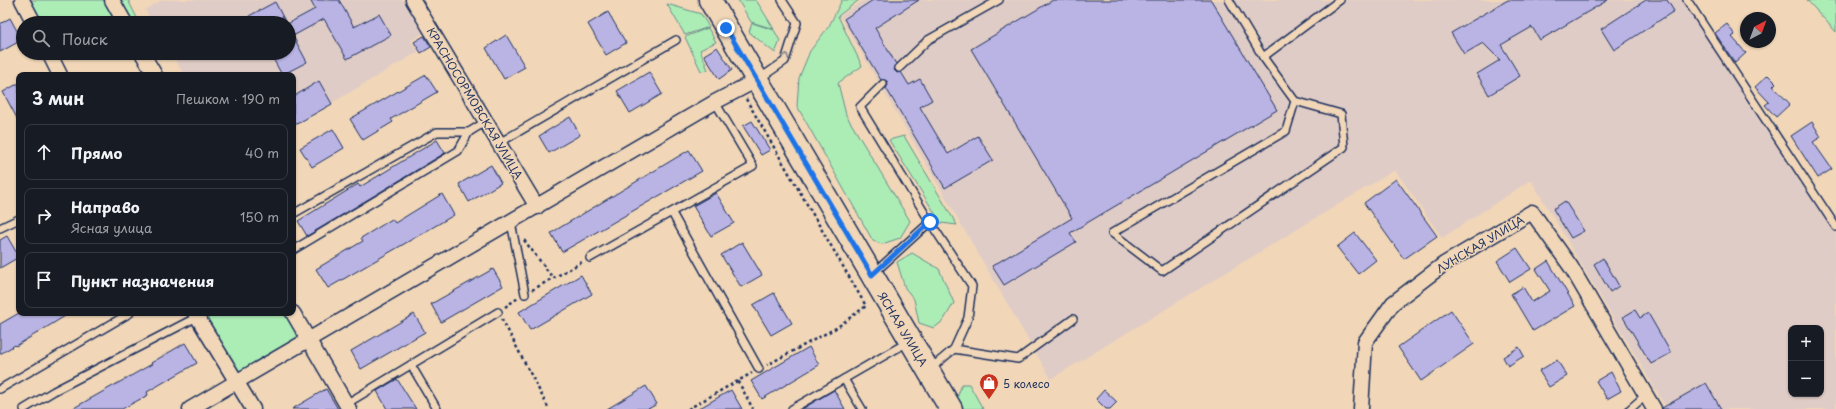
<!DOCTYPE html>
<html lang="ru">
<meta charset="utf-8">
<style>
:root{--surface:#171b24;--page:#20242c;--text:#f1f3f6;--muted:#9ea1a6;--line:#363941}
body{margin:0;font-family:"Playpen Sans",sans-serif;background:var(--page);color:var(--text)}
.controls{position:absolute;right:12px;bottom:12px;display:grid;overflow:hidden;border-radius:8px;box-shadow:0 1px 3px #0004}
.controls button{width:36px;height:36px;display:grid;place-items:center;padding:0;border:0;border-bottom:1px solid var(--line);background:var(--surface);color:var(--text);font:20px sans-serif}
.compass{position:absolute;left:1740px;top:12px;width:36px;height:36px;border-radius:50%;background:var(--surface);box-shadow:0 1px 3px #0004;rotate:41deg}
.stop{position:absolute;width:12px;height:12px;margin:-9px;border:3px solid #1a73e8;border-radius:50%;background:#fff}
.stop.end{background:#1a73e8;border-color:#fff;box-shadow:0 1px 4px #0008}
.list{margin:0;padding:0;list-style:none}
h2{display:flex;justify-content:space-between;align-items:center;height:52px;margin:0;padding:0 16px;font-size:17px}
h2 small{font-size:13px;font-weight:400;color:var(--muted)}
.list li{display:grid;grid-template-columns:26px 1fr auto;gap:12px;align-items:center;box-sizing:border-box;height:56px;margin:0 8px 8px;padding:0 8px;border:1px solid var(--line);border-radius:8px}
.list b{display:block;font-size:15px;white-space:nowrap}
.list p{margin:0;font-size:13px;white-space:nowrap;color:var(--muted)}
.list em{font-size:13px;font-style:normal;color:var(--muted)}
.icon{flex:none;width:22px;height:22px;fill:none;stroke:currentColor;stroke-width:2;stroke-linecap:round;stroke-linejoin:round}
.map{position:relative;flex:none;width:1836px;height:409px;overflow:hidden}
.search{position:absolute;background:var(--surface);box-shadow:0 1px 3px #0004;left:16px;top:16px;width:280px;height:44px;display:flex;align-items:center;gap:10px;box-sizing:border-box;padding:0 14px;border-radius:22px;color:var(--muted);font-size:15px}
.panel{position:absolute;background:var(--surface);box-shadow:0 1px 3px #0004;left:16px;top:72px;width:280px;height:244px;border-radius:8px}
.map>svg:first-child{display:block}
.built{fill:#e0ccc6;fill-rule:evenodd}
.green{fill:#acedb6;stroke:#648e8a}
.building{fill:#bab4e5;stroke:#1b2f5e}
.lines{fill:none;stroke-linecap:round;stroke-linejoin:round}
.lane-casing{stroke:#1b2f5e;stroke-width:10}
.street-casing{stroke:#1b2f5e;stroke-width:17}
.primary-casing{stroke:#1b2f5e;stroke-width:25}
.path{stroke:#1b2f5e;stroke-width:2.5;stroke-dasharray:3 3;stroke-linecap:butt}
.lane{stroke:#f1d7b8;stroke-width:7}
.street{stroke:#f1d7b8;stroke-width:14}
.primary{stroke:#f1d7b8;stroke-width:22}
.oneway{stroke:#86838b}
.route{stroke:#1a73e8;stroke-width:5}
.labels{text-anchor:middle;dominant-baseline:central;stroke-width:3;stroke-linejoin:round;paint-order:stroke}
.street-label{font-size:11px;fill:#1b2f5e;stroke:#f1d7b8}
.poi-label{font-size:11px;fill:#1b2f5e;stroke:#f1d7b8;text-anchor:start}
</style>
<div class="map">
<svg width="1836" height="409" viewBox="0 0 1836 409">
<rect width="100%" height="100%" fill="#f1d7b8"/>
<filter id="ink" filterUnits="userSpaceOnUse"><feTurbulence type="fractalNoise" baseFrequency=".025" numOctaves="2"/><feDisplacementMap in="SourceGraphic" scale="8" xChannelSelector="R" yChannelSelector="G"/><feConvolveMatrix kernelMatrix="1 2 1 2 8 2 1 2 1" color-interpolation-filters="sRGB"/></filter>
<g filter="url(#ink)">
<g class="built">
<path d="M162 0H403L423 33 411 41 418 52 293 126V75H184L171 53H289V23H153L145 10Z"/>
<path d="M864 0H1682L1836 233V409H1667L1531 180 1442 238 1395 170 1051 379 840 16ZM1791 328H1821V394H1791Z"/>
</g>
<g class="green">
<path d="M28 0H128L139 22 40 23Z"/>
<path d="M738 0H756L774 29 751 22Z"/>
<path d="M842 0H859L838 16 862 66 838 83 846 115 910 221 900 238 882 244 873 241 797 106 799 78 810 51 829 26Z"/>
<path d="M1807 0H1836V32Z"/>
<path d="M667 4 701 14 709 27 685 35Z"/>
<path d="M752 23 774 30 780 41 775 53 749 32Z"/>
<path d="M708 28 716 42 700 50 708 70 701 71 685 37Z"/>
<path d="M904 136 957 225 941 223 889 140Z"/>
<path d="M912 253 939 269 954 303 943 321 934 328 919 323 914 299 905 288 897 262Z"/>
<path d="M201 313H288L301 335 237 372Z"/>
<path d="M962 384H969L983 409H963L957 398Z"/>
</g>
<g class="building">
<path d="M310 0H339L354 27 379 14 391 35 347 59 324 19 293 36 307 62 282 75 270 53H289V23L315 9Z"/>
<path d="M873 0H919L875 28 896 64 894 70 897 73 901 72 909 85 920 79 932 100 920 107 948 154 978 136 993 160 945 188 886 88 888 85 887 81 881 80 844 19Z"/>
<path d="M1053 0H1211L1277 110 1070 233 1076 242 1004 285 992 266 1072 218 971 49Z"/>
<path d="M1508 0H1608L1540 40 1532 27 1501 45 1520 76 1489 95 1477 74 1500 60 1483 43 1464 54 1451 33Z"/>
<path d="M1646 0H1667L1674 11 1614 50 1601 29Z"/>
<path d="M275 2 286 23H253L249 16Z"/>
<path d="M608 12 626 43 606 55 588 24Z"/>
<path d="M10 18 22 40 0 52V24Z"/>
<path d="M1727 24 1735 35 1732 37 1746 53 1735 63 1715 33Z"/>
<path d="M506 35 525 67 504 79 486 48Z"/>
<path d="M424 36 431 47 421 53 414 42Z"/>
<path d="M717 47 732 70 719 79 704 55Z"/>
<path d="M649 72 662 94 630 113 617 91Z"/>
<path d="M426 75 437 92 391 119 393 122 363 140 350 119Z"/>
<path d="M1768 75 1776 83 1773 86 1790 104 1776 117 1765 105 1769 102 1755 87Z"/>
<path d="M319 81 332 104 293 126V97Z"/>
<path d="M19 83V122L3 92Z"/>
<path d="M570 117 580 135 549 153 539 136Z"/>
<path d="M752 121 770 150 761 155 743 126Z"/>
<path d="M1812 122 1821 137 1813 142 1832 169 1818 178 1791 136Z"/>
<path d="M333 129 344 148 312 167 300 148Z"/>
<path d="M437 140 445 153 307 236 298 221 358 184 360 187Z"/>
<path d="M689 150 702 171 562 252 551 233Z"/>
<path d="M491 165 501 183 469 202 459 184Z"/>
<path d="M1396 179 1437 236 1404 259 1364 203Z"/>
<path d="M716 193 734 223 711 236 693 206Z"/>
<path d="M442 194 454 215 328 288 316 269 363 241 361 238 392 219 395 223Z"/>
<path d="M1565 201 1584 231 1571 238 1553 209Z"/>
<path d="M1355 233 1376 260 1358 274 1337 247Z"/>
<path d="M7 236 19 257 0 268V240Z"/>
<path d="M742 242 762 275 741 287 721 255Z"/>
<path d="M1517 248 1531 269 1510 282 1497 261Z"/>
<path d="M1603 258 1619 286 1610 292 1594 264Z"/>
<path d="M1548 261 1575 306 1533 331 1511 294 1523 287 1532 302 1550 291 1536 269Z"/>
<path d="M493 269 503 286 441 322 431 304Z"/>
<path d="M581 275 592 294 530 330 519 312Z"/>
<path d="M774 293 792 323 771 335 753 305Z"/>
<path d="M1451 310 1474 344 1421 381 1398 347Z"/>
<path d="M1635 310 1640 318 1648 313 1671 353 1651 364 1623 317Z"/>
<path d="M19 313H70L16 346 15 345 0 354V324Z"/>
<path d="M414 314 425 332 361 369 351 351Z"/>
<path d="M185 343 197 363 147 392 148 395 122 409H72L152 364 151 363Z"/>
<path d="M809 347 819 365 762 399 751 381Z"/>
<path d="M1519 347 1524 356 1508 366 1503 357Z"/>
<path d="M1557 360 1567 376 1549 387 1539 371Z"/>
<path d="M1611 372 1621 391 1607 399 1596 381Z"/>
<path d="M397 379 416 409H387L377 391Z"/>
<path d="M1706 383 1721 409H1662V408Z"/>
<path d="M646 386 657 404 648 409H607Z"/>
<path d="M326 389 338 409H292Z"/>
<path d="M731 390 742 409H698Z"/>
<path d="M834 390 845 409H802Z"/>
<path d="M1104 390 1117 402 1110 409H1106L1096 399Z"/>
</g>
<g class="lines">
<defs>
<g id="lane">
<path d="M1229 0 1263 57 1340 0"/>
<path d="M1687 0 1836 227"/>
<path d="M1263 57 1295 101 1341 114 1344 147 1162 271 1112 233 1286 131 1295 101"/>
<path d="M899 68 928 40 999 0"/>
<path d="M759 79 785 61 797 23 782 0"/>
<path d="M883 84 860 107 930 222 972 286 968 318 954 349 930 369"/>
<path d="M499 143 676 40"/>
<path d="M672 213 759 369"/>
<path d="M293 214 437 132H469"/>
<path d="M511 222 525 294"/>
<path d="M0 228 19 219"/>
<path d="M293 250 458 151 469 132 487 121"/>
<path d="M590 258 753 166 715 102"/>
<path d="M874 273 930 222"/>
<path d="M954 349 1018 359 1073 319"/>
<path d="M411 365 437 409"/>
<path d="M844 379 862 409"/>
<path d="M0 389 130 313"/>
<path d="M346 404 498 312"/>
<path d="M24 409 54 391 197 317"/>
<path d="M792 409 908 342"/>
<path d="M1630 409 1646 395"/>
</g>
<g id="street">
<path d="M22 0 34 23"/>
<path d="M112 0 125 23"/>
<path d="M413 0 537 207"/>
<path d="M49 53 60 75"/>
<path d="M142 53 155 75"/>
<path d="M195 313 253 409"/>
<path d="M293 313 349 409"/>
<path d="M190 409 715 102 757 80"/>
<path d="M1361 409 1365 342 1393 303 1444 264 1532 212 1571 267 1654 409"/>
</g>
<path id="primary" d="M710 0 951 409"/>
</defs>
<use href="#lane" class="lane-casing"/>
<use href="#street" class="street-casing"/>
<use href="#primary" class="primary-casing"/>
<g class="path">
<path d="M746 99 866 306 836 328 767 365"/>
<path d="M524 240 553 278"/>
<path d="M532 290 582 262"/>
<path d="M505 307 518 298"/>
<path d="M502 319 549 409"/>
<path d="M738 381 753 409"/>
<path d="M688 409 752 373"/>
</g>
<use href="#lane" class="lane"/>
<use href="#street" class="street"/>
<use href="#primary" class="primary"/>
</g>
<defs><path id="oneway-chevron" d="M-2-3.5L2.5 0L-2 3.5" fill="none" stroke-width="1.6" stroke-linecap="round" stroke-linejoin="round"/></defs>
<use class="oneway" href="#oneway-chevron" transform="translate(786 56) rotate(-68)"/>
</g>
<g class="lines" filter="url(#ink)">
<path class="route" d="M726 28 872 275 930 222"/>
</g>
<defs>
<symbol id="shop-pin" viewBox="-11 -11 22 30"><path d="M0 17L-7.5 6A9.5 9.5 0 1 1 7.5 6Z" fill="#c8321e" stroke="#f1d7b8"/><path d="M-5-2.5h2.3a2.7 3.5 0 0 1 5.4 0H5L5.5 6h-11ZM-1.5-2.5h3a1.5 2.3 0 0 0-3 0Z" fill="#fff"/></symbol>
</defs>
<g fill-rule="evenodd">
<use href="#shop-pin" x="978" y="372" width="22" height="30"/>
</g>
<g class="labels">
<g class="street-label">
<text transform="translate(475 103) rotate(59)">КРАСНОСОРМОВСКАЯ УЛИЦА</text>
<text transform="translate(1480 244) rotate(-31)">ЛУНСКАЯ УЛИЦА</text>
<text transform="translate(903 329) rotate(59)">ЯСНАЯ УЛИЦА</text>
</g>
<g class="poi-label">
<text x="1003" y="383">5 колесо</text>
</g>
</g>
</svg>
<div class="controls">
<button>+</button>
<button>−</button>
</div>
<svg class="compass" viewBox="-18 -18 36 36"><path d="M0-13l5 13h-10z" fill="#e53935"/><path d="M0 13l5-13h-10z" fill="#9ea1a6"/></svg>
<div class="stop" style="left:930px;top:222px"></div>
<div class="stop end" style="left:726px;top:28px"></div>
<div class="search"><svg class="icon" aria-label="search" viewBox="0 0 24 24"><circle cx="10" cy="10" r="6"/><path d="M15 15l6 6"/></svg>Поиск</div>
<section class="panel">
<h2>3 мин<small>Пешком · 190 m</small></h2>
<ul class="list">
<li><svg class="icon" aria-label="ahead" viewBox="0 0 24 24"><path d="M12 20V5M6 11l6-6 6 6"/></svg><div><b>Прямо</b></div><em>40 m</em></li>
<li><svg class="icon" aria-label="right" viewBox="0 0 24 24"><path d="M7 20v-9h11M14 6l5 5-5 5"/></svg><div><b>Направо</b><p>Ясная улица</p></div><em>150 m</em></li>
<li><svg class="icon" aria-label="arrive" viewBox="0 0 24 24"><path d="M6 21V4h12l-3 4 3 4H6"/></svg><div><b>Пункт назначения</b></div></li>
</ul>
</section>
</div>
